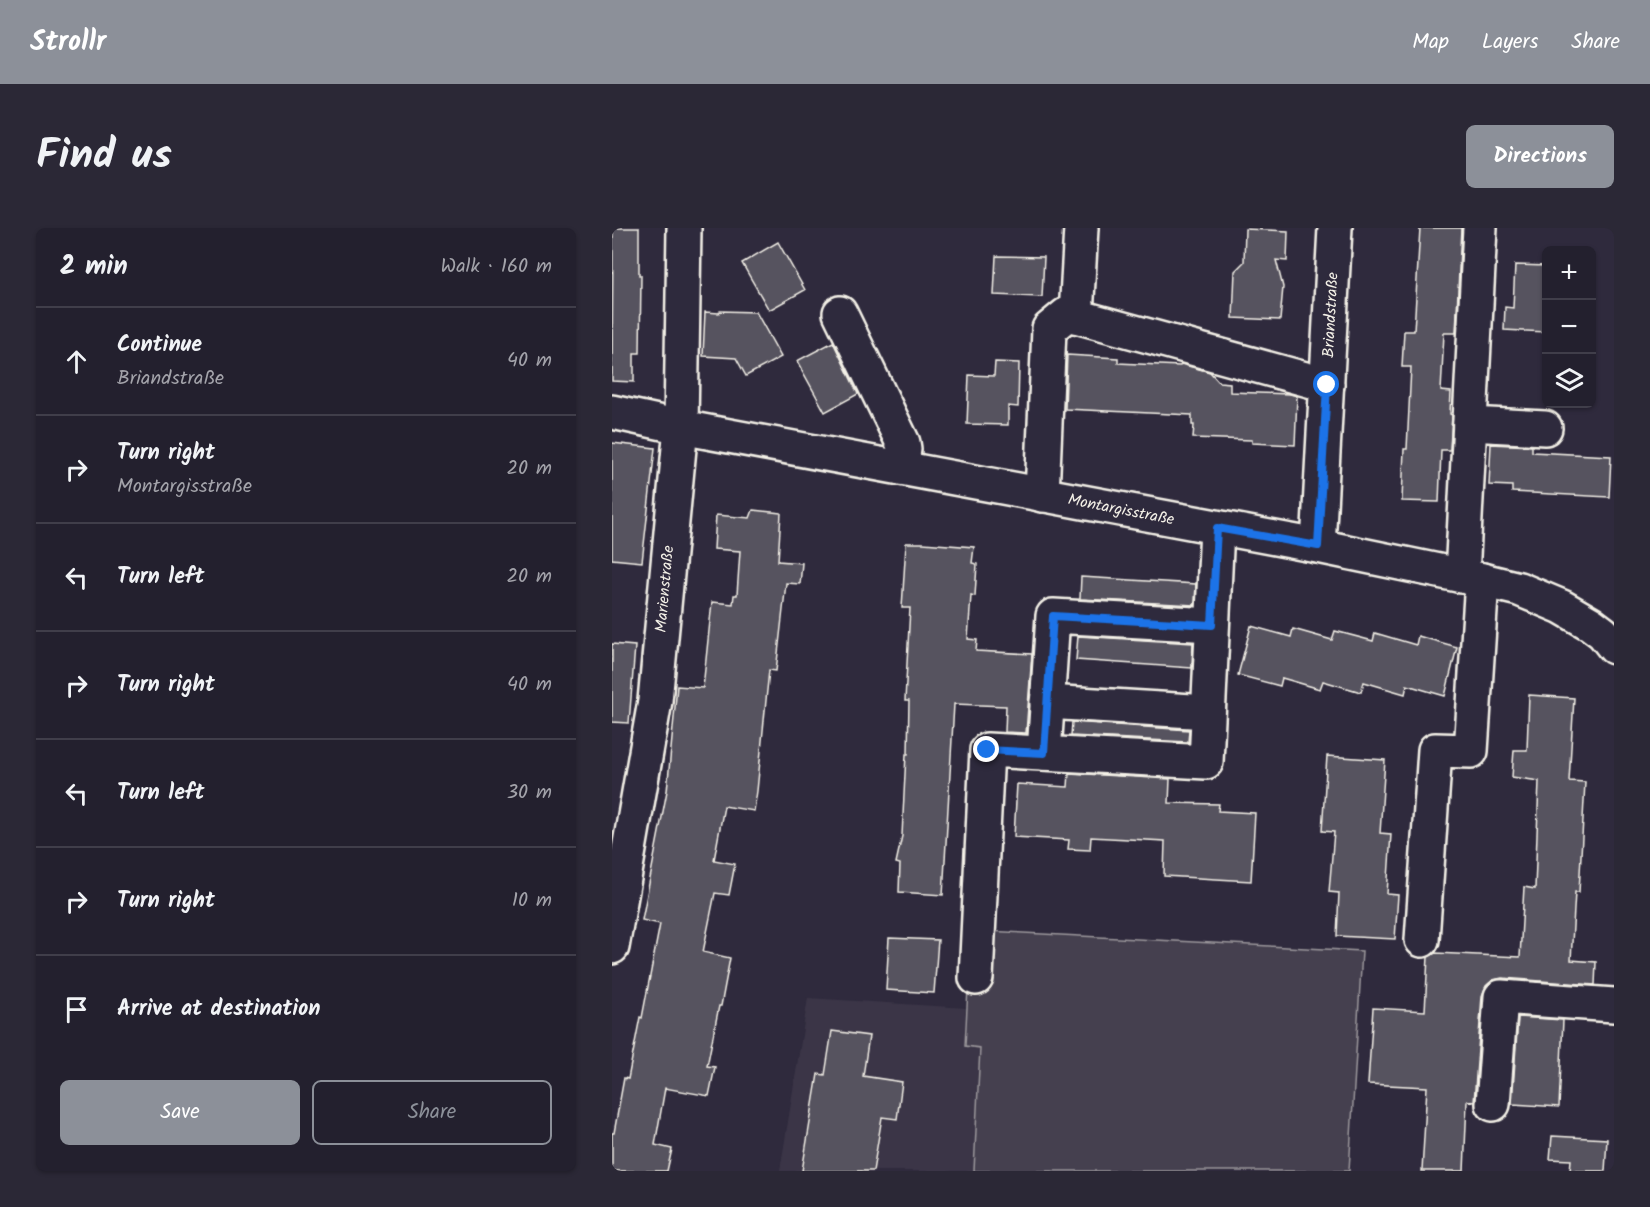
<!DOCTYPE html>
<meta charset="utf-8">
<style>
:root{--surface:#23202e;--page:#2b2836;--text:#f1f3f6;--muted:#a3a3aa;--line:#403e4a;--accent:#8c9099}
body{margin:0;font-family:Kalam,sans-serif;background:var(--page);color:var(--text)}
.controls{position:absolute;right:18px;top:18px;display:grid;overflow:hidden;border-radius:9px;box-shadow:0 2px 4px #0004}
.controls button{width:54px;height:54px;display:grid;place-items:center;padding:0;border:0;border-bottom:2px solid var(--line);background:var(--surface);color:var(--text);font:30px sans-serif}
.stop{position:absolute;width:18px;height:18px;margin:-14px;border:4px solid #1a73e8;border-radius:50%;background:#fff}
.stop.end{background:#1a73e8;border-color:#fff;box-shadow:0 2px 6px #0008}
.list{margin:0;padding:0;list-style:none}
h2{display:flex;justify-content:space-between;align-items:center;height:78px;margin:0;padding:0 24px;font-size:26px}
h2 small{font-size:20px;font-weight:400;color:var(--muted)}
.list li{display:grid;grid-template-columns:39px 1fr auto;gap:18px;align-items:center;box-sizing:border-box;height:108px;padding:0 24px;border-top:2px solid var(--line)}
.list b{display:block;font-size:22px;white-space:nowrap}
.list p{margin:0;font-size:20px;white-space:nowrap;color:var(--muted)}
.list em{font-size:20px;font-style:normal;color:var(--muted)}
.actions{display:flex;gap:12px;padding:18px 24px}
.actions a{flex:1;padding:14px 0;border:2px solid var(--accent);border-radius:9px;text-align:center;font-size:21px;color:var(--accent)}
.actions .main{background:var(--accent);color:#fff}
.icon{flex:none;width:33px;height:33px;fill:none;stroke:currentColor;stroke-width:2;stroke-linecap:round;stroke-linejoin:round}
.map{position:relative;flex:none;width:1002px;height:943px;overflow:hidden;border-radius:9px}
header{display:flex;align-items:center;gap:36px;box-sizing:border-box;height:84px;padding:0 30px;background:var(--accent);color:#fff}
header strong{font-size:28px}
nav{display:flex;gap:33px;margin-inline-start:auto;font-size:21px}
.intro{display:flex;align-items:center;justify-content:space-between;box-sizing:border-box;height:144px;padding:0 36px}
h1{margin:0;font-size:42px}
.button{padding:15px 27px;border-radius:9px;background:var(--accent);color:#fff;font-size:21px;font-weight:700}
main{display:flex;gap:36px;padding:0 36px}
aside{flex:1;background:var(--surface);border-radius:9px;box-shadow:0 2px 4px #0004}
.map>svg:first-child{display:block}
.built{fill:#3b3647}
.green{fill:#454050;stroke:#9c989c;stroke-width:1.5}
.building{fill:#56525f;stroke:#f4f1e8;stroke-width:1.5}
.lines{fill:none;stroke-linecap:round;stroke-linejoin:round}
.minor-casing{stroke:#f4f1e8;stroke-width:38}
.minor{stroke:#2f2a3d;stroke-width:33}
.route{stroke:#1a73e8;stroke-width:8}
.labels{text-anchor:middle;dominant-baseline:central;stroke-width:4.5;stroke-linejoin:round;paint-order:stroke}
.street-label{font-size:16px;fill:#f4f1e8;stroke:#2f2a3d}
</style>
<header>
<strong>Strollr</strong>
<nav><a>Map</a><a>Layers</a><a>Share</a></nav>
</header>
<div class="intro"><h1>Find us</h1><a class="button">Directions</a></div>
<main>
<aside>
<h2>2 min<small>Walk · 160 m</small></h2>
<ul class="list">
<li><svg class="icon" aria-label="ahead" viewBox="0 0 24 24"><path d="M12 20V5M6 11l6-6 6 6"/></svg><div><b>Continue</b><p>Briandstraße</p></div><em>40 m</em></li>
<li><svg class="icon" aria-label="right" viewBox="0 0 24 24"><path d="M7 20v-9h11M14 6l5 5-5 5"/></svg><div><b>Turn right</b><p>Montargisstraße</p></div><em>20 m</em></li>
<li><svg class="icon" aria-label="left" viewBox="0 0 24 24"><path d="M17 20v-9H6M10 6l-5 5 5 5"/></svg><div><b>Turn left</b></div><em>20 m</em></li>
<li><svg class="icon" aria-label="right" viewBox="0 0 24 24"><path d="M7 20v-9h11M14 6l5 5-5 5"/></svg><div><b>Turn right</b></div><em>40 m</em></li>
<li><svg class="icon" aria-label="left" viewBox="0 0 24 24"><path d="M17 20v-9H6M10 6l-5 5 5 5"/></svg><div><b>Turn left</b></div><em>30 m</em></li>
<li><svg class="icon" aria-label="right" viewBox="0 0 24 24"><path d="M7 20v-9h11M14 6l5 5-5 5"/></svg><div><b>Turn right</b></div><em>10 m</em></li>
<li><svg class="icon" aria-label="arrive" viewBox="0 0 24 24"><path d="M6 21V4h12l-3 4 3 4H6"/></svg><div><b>Arrive at destination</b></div></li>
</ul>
<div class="actions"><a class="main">Save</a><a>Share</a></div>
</aside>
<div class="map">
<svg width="1002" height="943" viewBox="0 0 1002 943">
<rect width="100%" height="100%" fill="#2f2a3d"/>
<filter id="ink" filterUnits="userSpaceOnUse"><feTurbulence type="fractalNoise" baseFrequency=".0167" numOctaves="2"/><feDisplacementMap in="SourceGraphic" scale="12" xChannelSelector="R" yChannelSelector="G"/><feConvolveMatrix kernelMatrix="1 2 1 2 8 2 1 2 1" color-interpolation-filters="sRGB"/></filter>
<g filter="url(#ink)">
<path class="built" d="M196 770 354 780 353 818 368 819 362 943H168Z"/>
<path class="green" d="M374 703 750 723 737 943H362L368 820 353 818 356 760Z"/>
<g class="building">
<path d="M1 0H27V47H29L28 125H22V154L0 153Z"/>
<path d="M808 0H849L844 105H832L829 163 839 164 838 186 840 187 838 222H829L827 274 790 273 792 221H795L799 139H790L792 103H802Z"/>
<path d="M633 1 676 3 675 33 664 32 671 59 668 92 621 90 623 43 632 34Z"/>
<path d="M166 14 193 62 157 82 130 35Z"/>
<path d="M384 28 432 29 430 69 382 67Z"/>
<path d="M903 37 934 38V104L892 102 893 79 901 80Z"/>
<path d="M108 83 144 84 169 129 134 148 124 130 91 128 93 84 107 85Z"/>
<path d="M221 114 246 166 213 184 185 133Z"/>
<path d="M455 127 506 130V135L568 138 569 136 598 144 607 154 618 155V164L678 166 685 168 683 217 640 215V212L581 210 582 197H580V187L453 181Z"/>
<path d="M383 134 407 135 406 179 396 178V197L355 196 357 147 382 148Z"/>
<path d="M0 215 43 220 30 334 0 331Z"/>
<path d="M879 216 920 218V224L999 228 997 269 900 264V258L877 257Z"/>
<path d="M141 282 169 285 166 333 190 335 188 356 174 355 164 443 157 442 145 563 142 583 112 578 102 632 123 636 117 667 103 665 91 724 118 730 109 778H107L95 838 103 839 97 868 53 860 43 917 60 921 55 943H0V905H2L12 850 16 851 28 789 30 790 48 696 30 692 55 563 65 458 91 460 100 374 121 376 122 367H125L128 323 102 321 104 287 138 290Z"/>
<path d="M294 315H311L362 319 360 335 365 336 363 368 359 367 356 411 365 412 364 423 420 426 414 505 393 504 394 478 342 476 331 667 287 664 288 636 284 635 290 608 294 526H296L297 473H293L298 380H290Z"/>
<path d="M469 349 584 356 583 377 468 371Z"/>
<path d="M639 398 679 409 681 401 720 412 723 403 761 413 763 405 804 417 806 408 845 419 833 468 795 457 793 466 752 454 749 464 711 453 708 461 670 450 668 458 626 447Z"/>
<path d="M466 408 581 415 580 440 464 432Z"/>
<path d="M0 416 23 418 17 495 0 494Z"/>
<path d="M917 467 962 470 957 553 973 554 967 664H963L959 732 984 734 983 757 890 750 881 752 874 758 870 768 862 874 855 873 852 943H810L815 859 756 856 761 780 813 783 816 729 823 725 908 729 912 659 923 661 927 553 900 549 902 522H915Z"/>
<path d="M460 494 577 502 576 514 459 508Z"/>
<path d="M715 528 773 532 768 605 779 606 775 666 786 667 783 711 725 708 727 665 717 664 722 604 710 603Z"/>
<path d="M457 545 558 551 557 575 607 576 606 583 643 585 639 653 552 648 553 613 479 609 478 622 456 621 457 612 402 609 405 556 456 559Z"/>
<path d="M277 710 326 712 322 765 274 762Z"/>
<path d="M906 789 951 792 947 879 900 876Z"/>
<path d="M220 803 257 808 251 848 290 854 285 891 270 889 261 943H190L206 846 213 847Z"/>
<path d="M940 908 995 911 993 943H958L959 932 938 931Z"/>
</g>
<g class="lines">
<defs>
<g id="minor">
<path d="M228 85 291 215 292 221 289 240"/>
<path d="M464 88 715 157"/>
<path d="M0 184 69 199 706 318 870 352 907 361 950 379 979 396 991 405 1002 419"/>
<path d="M858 196 933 200"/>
<path d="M430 267 437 101 454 87 464 88 469 0"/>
<path d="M706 318 723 0"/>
<path d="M850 348 868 0"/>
<path d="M435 474 596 484"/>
<path d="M432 525 441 388 600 397"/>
<path d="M810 712 823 522 859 523 870 352"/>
<path d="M0 719 43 473 69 199 72 0"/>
<path d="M364 750 375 522 594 534 605 300"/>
<path d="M881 876 889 769 1002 777"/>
</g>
</defs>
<use href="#minor" class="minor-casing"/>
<use href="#minor" class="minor"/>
</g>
</g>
<g class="lines" filter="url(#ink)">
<path class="route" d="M375 522 432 525 441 388 600 397 605 300 706 318 715 157"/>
</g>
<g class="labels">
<g class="street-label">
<text transform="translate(719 87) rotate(-87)">Briandstraße</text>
<text transform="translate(509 282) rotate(11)">Montargisstraße</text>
<text transform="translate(53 361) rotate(-85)">Marienstraße</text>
</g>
</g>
</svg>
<div class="controls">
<button>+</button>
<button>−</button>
<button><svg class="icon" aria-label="layers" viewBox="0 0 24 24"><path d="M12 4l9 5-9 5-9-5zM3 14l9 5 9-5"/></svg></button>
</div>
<div class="stop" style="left:715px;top:157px"></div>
<div class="stop end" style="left:375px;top:522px"></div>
</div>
</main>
